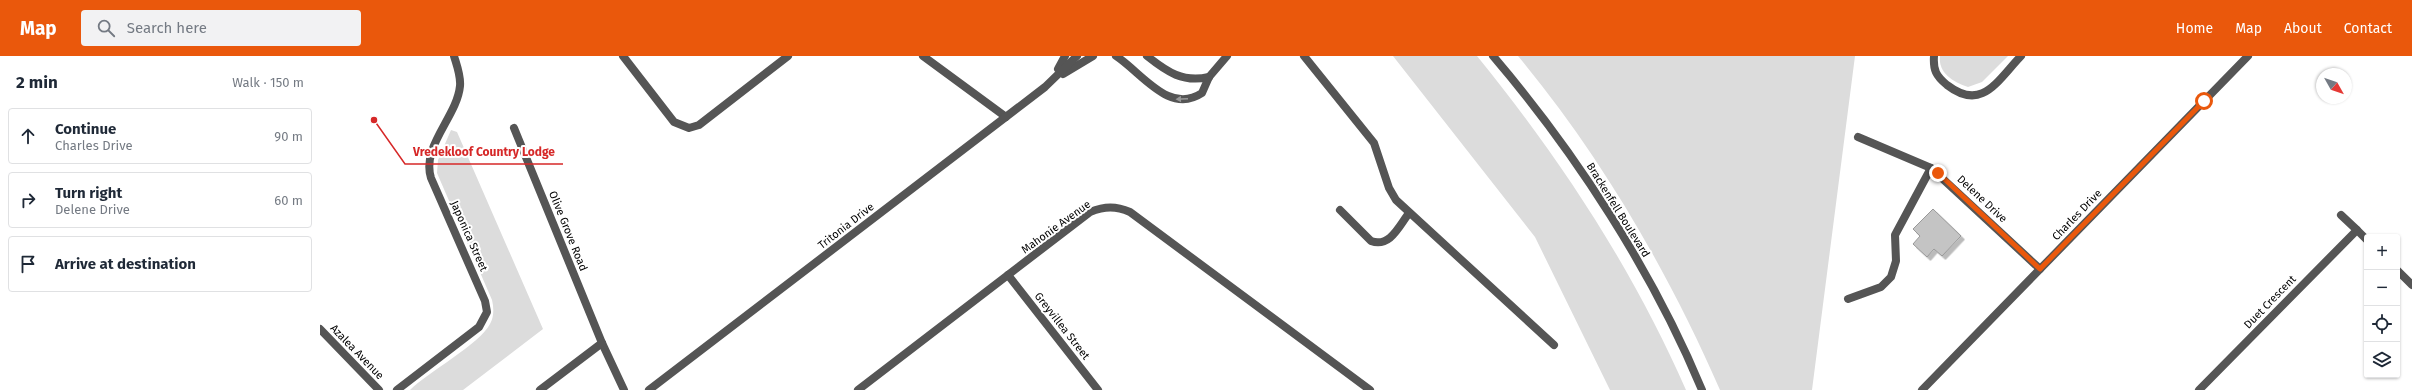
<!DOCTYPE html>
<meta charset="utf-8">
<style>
:root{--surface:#fff;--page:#f2f2f3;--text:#1f2937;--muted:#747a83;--line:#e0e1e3;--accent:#ea580c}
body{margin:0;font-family:"Fira Sans",sans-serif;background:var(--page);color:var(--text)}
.controls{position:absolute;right:12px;bottom:12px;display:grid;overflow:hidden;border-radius:4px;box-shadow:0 1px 3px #0004}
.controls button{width:36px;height:36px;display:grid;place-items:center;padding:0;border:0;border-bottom:1px solid var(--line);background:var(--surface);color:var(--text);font:20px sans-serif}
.compass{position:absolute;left:1996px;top:12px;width:36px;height:36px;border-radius:50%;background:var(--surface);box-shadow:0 1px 3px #0004;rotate:130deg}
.stop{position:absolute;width:12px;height:12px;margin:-9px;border:3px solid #ea580c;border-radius:50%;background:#fff}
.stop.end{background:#ea580c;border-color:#fff;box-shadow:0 1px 4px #0008}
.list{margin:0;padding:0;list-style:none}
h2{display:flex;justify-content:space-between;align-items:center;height:52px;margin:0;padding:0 16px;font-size:17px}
h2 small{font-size:13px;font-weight:400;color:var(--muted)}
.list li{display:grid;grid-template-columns:26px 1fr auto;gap:12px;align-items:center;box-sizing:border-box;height:56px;margin:0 8px 8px;padding:0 8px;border:1px solid var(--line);border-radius:4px}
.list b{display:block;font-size:15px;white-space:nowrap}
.list p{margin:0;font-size:13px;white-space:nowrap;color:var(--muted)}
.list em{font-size:13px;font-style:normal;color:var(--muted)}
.icon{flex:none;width:22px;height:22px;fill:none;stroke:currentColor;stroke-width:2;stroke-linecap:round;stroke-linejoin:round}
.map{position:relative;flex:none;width:2092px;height:334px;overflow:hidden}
header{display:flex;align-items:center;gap:24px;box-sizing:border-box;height:56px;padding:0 20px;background:var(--accent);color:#fff}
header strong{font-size:19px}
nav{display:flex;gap:22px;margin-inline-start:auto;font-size:14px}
.search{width:280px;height:36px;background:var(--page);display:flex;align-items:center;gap:10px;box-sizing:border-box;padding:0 14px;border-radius:4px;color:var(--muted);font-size:15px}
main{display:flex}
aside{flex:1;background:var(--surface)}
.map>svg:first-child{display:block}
.green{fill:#dcdcdc}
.building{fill:#c4c4c4;stroke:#999;filter:url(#shadow)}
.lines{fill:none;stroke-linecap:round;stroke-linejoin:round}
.service{stroke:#555;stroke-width:8}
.minor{stroke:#555;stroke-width:8}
.tertiary{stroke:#555;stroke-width:8}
.oneway{fill:#999}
.route{stroke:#ea580c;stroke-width:5}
.labels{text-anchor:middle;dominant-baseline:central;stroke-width:4;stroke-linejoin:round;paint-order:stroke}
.street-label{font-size:11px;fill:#000;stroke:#fff}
.leader{fill:none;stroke:#d62828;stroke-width:1.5}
.callout-dot{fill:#d62828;stroke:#fff;stroke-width:1.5}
.callout-label{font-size:12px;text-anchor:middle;font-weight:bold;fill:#d62828;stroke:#fff;stroke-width:4;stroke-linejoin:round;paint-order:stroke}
</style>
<header>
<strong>Map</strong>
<div class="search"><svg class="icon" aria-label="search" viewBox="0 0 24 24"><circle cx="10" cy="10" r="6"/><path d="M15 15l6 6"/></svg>Search here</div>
<nav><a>Home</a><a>Map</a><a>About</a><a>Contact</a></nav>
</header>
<main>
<aside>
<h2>2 min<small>Walk · 150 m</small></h2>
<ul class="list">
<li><svg class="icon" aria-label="ahead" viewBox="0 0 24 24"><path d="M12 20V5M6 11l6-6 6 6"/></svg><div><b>Continue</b><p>Charles Drive</p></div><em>90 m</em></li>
<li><svg class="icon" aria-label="right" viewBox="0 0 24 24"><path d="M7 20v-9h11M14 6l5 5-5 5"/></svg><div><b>Turn right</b><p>Delene Drive</p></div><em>60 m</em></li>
<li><svg class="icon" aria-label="arrive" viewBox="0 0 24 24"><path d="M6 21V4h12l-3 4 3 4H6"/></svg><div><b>Arrive at destination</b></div></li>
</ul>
</aside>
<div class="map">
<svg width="2092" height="334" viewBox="0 0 2092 334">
<defs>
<filter id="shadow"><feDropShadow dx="3.5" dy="3.5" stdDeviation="0" flood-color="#0004"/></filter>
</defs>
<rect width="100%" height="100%" fill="#fff"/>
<g class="green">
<path d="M1073 0H1157C1240 102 1313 213 1366 334H1290L1215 181Z"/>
<path d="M1198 0H1535L1492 334H1400C1348 215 1281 100 1198 0Z"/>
<path d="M1620 0H1688L1662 26 1648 31C1633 26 1618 17 1620 0Z"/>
<path d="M131 74 137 76 223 273 143 334H90C108 316 160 288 170 268 174 261 174 252 172 244L117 117 118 104Z"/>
</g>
<path class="building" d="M1613 153 1641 180 1622 200 1614 193 1607 201 1593 188 1600 180 1593 173Z"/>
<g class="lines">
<g class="service">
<path d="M1020 154 1051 185C1070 192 1079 170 1089 157"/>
<path d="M1528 243 1561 231 1571 221 1576 205 1575 179 1611 112"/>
</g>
<g class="minor">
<path d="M303 0 354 66 369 72 379 69 468 0"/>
<path d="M603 0 686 61"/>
<path d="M796 0C822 17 849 59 882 37L889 21 907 0"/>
<path d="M827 0C847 16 863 27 889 21"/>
<path d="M984 0 1054 87 1069 132 1076 144 1234 289"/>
<path d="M1614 0C1613 14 1616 20 1627 29 1662 56 1677 25 1701 0"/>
<path d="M738 13 745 0"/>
<path d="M743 18 773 0"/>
<path d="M194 72 282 287 304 334"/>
<path d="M1538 81 1611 112 1720 213"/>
<path d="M2021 159 2037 174"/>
<path d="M2077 214 2092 229"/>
<path d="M688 219 778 334"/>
<path d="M0 273 59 334"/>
<path d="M77 334 159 271 167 256 165 245 111 122C101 90 137 61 140 30 141 20 137 10 134 0"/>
<path d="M220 334 282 287"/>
<path d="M329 334 725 31 757 0"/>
<path d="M538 334 770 156C785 150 796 150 810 156L1050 334"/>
<path d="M1602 334 1928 0"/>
<path d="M1879 334 2037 174 2047 184"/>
</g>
<path class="tertiary" d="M1173 0C1256 97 1333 216 1382 334"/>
</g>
<defs><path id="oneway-solid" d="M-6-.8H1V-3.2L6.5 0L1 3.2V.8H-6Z"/></defs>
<use class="oneway" href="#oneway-solid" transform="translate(862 43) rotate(178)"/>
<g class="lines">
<path class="route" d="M1618 117 1720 213 1884 45"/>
</g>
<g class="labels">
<g class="street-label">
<text transform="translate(1662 143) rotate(43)">Delene Drive</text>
<text transform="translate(1298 154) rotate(58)">Brackenfell Boulevard</text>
<text transform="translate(1757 159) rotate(-46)">Charles Drive</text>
<text transform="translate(526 170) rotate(-38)">Tritonia Drive</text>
<text transform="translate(736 171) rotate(-36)">Mahonie Avenue</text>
<text transform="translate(248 175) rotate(68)">Olive Grove Road</text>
<text transform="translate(149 180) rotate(66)">Japonica Street</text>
<text transform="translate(1950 246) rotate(-46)">Duet Crescent</text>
<text transform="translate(742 270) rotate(52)">Greyvillea Street</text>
<text transform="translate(37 296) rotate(46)">Azalea Avenue</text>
</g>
</g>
<path class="leader" d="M54 64L85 108H243"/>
<circle class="callout-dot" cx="54" cy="64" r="4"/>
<g class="callout-label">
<text x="164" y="100">Vredekloof Country Lodge</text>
</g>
</svg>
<div class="controls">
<button>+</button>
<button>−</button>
<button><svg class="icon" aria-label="locate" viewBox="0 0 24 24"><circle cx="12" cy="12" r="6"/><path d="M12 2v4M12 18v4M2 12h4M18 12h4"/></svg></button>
<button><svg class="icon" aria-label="layers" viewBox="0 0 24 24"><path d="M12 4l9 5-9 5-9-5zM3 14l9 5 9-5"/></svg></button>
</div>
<svg class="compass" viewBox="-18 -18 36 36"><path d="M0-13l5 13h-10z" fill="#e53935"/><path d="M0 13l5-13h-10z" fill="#747a83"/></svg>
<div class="stop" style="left:1884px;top:45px"></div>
<div class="stop end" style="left:1618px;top:117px"></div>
</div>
</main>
